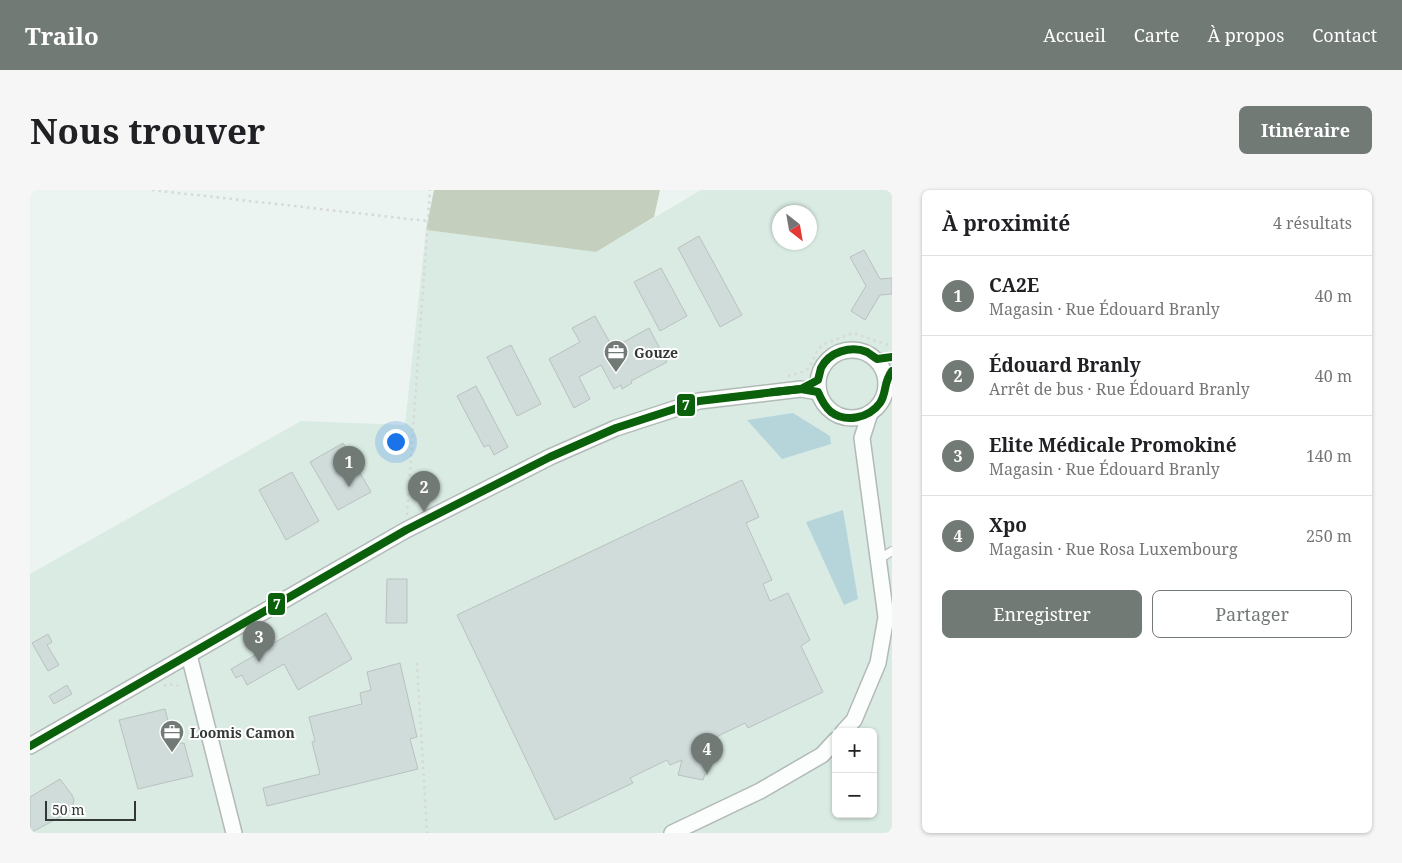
<!DOCTYPE html>
<html lang="fr">
<meta charset="utf-8">
<style>
:root{--surface:#fff;--page:#f6f6f6;--text:#202124;--muted:#757577;--line:#e0e0e0;--accent:#727a76}
body{margin:0;font-family:"Noto Serif",serif;background:var(--page);color:var(--text)}
.controls{position:absolute;right:15px;bottom:15px;display:grid;overflow:hidden;border-radius:8px;box-shadow:0 1px 4px #0004}
.controls button{width:45px;height:45px;display:grid;place-items:center;padding:0;border:0;border-bottom:1px solid var(--line);background:var(--surface);color:var(--text);font:25px sans-serif}
.compass{position:absolute;left:742px;top:15px;width:45px;height:45px;border-radius:50%;background:var(--surface);box-shadow:0 1px 4px #0004;rotate:149deg}
.scale{position:absolute;left:15px;bottom:12px;width:91px;box-sizing:border-box;padding-left:5px;border:2px solid #313835;border-top:0;font-size:14px;line-height:18px;white-space:nowrap;color:#313835;-webkit-text-stroke:4px #fff;paint-order:stroke}
.you{position:absolute;left:365px;top:251px;width:18px;height:18px;margin:-12px;border:4px solid #fff;border-radius:50%;background:#1a73e8;box-shadow:0 0 0 8px #1a73e833}
.badge{display:grid;place-items:center;width:32px;height:32px;border-radius:50%;background:var(--accent);color:#fff;font-size:16px;font-weight:700}
.pin{position:absolute;translate:-50% -41px;filter:drop-shadow(0 1px 2px #0008)}
.pin::after{content:'';position:absolute;top:26px;width:18px;height:15px;background:inherit;clip-path:polygon(0 0,100% 0,50% 100%)}
.list{margin:0;padding:0;list-style:none}
h2{display:flex;justify-content:space-between;align-items:center;height:65px;margin:0;padding:0 20px;font-size:21px}
h2 small{font-size:16px;font-weight:400;color:var(--muted)}
.list li{display:grid;grid-template-columns:32px 1fr auto;gap:15px;align-items:center;box-sizing:border-box;height:80px;padding:0 20px;border-top:1px solid var(--line)}
.list b{display:block;font-size:19px;white-space:nowrap}
.list p{margin:0;font-size:16px;white-space:nowrap;color:var(--muted)}
.list em{font-size:16px;font-style:normal;color:var(--muted)}
.actions{display:flex;gap:10px;padding:15px 20px}
.actions a{flex:1;padding:11px 0;border:1px solid var(--accent);border-radius:8px;text-align:center;font-size:18px;color:var(--accent)}
.actions .main{background:var(--accent);color:#fff}
.map{position:relative;flex:none;width:862px;height:643px;overflow:hidden;border-radius:8px}
header{display:flex;align-items:center;gap:30px;box-sizing:border-box;height:70px;padding:0 25px;background:var(--accent);color:#fff}
header strong{font-size:24px}
nav{display:flex;gap:28px;margin-inline-start:auto;font-size:18px}
.intro{display:flex;align-items:center;justify-content:space-between;box-sizing:border-box;height:120px;padding:0 30px}
h1{margin:0;font-size:35px}
.button{padding:12px 22px;border-radius:8px;background:var(--accent);color:#fff;font-size:18px;font-weight:700}
main{display:flex;gap:30px;padding:0 30px}
aside{flex:1;background:var(--surface);border-radius:8px;box-shadow:0 1px 4px #0004}
.map>svg:first-child{display:block}
.built{fill:#d9ebe3;fill-rule:evenodd}
.forest{fill:#c4d0bd}
.water{fill:#b5d5db}
.building{fill:#cfdcda;stroke:#bac1bf}
.lines{fill:none;stroke-linecap:round;stroke-linejoin:round}
.lane-casing{stroke:#b2bab7;stroke-width:10}
.street-casing{stroke:#b2bab7;stroke-width:18}
.path{stroke:#d7d9d8;stroke-width:2.5;stroke-dasharray:2.5 4;stroke-linecap:butt}
.lane{stroke:#fcfdfd;stroke-width:8}
.street{stroke:#fcfdfd;stroke-width:15}
.bus-1-casing{stroke:#fff;stroke-width:11}
.bus-1{stroke:#0b610b;stroke-width:8}
.labels{text-anchor:middle;dominant-baseline:central;stroke-width:4;stroke-linejoin:round;paint-order:stroke}
.poi-label{font-size:14px;font-weight:bold;fill:#313835;stroke:#fff;text-anchor:start}
.line-badge{stroke:#fff;stroke-width:2}
.badge-label{font-size:14px;text-anchor:middle;font-weight:bold;fill:#fff}
</style>
<header>
<strong>Trailo</strong>
<nav><a>Accueil</a><a>Carte</a><a>À propos</a><a>Contact</a></nav>
</header>
<div class="intro"><h1>Nous trouver</h1><a class="button">Itinéraire</a></div>
<main>
<div class="map">
<svg width="862" height="643" viewBox="0 0 862 643">
<rect width="100%" height="100%" fill="#ebf4f0"/>
<path class="built" d="M671 0H862V643H0V384L271 231 375 235 396 40 566 62ZM749 22H779V52H749ZM806 542H843V624H806Z"/>
<path class="forest" d="M404 0H630L624 27 566 62 396 40Z"/>
<g class="water">
<path d="M763 223 800 246 801 254 752 269 717 230Z"/>
<path d="M813 320 828 409 814 415 776 332Z"/>
</g>
<g class="building">
<path d="M669 46 712 125 690 137 648 58Z"/>
<path d="M834 60 850 89 862 88V104L850 105 835 130 821 121 836 96 820 67Z"/>
<path d="M631 78 657 126 630 141 604 92Z"/>
<path d="M565 126 583 158 619 138 637 172 601 191 602 193 592 199 591 195 584 199 571 175 549 187 560 209 544 218 519 169 550 152 542 138Z"/>
<path d="M481 155 511 214 487 226 457 167Z"/>
<path d="M446 196 478 257 464 265 459 255 454 257 427 206Z"/>
<path d="M313 253 341 302 308 320 280 272Z"/>
<path d="M262 282 289 331 256 350 229 300Z"/>
<path d="M712 290 729 327 716 333 742 390 733 394 740 411 758 403 780 450 771 456 793 502 718 538 715 533 678 551 683 562 677 585 675 584 673 590 648 585 652 570 640 575 637 570 600 588 603 593 525 630 427 425Z"/>
<path d="M357 389H377V433H356Z"/>
<path d="M296 423 322 469 268 500 254 474 217 495 212 485 206 488 201 479 243 455 242 454Z"/>
<path d="M18 444 22 452 17 455 29 475 18 481 2 453Z"/>
<path d="M370 473 387 547 380 549 388 579 237 616 233 598 290 584 282 552 285 551 279 527 332 514 330 503 341 500 337 482Z"/>
<path d="M37 495 42 504 24 514 19 506Z"/>
<path d="M135 519 144 554 154 553 163 586 108 599 89 530Z"/>
<path d="M30 589 42 605 44 610 42 618 36 624 0 643V607Z"/>
</g>
<g class="lines">
<defs>
<path id="lane" d="M848 370 862 361"/>
<g id="street">
<circle cx="822" cy="194" r="34"/>
<path d="M159 465 204 643"/>
<path d="M813 542 824 530 848 473 856 427 832 248 840 223"/>
<path d="M0 556 376 340 520 267 586 238 669 211 771 199 788 202"/>
<path d="M642 643 730 601 792 565 806 550"/>
</g>
</defs>
<use href="#lane" class="lane-casing"/>
<use href="#street" class="street-casing"/>
<g class="path">
<path d="M122 0 397 31"/>
<path d="M758 186 770 183 779 178 788 159 794 154 823 143 858 155 862 154"/>
<path d="M377 325 400 0"/>
<path d="M387 473 397 643"/>
<path d="M134 496 138 494 150 496 152 494"/>
</g>
<use href="#lane" class="lane"/>
<use href="#street" class="street"/>
<defs>
<g id="bus-1">
<path d="M743 202 771 199 788 190C789 186 790 182 791 178 799 162 821 155 837 162 840 164 844 167 847 169L862 167"/>
<path d="M0 556 376 340 520 267 586 238 669 211 771 199 788 202C791 209 795 217 801 222 816 233 839 228 850 213 857 203 853 193 862 181"/>
</g>
</defs>
<use href="#bus-1" class="bus-1-casing"/>
<use href="#bus-1" class="bus-1"/>
</g>
<defs>
<symbol id="office-pin" viewBox="-11 -11 22 30"><path d="M0 17L-7.5 6A9.5 9.5 0 1 1 7.5 6Z" fill="#727a76" stroke="#fff"/><path d="M-6-3h4V-5.5h4V-3h4V5H-6ZM-1-4.5V-3h2v-1.5ZM-6 0V1H6V0Z" fill="#fff"/></symbol>
</defs>
<g fill-rule="evenodd">
<use href="#office-pin" x="572" y="148" width="28" height="38"/>
<use href="#office-pin" x="128" y="528" width="28" height="38"/>
</g>
<g class="labels">
<g class="poi-label">
<text x="604" y="162">Gouze</text>
<text x="160" y="542">Loomis Camon</text>
</g>
</g>
<g class="line-badge">
<rect x="646" y="203" width="20" height="24" rx="5" fill="#0b610b"/>
<rect x="237" y="402" width="19" height="24" rx="5" fill="#0b610b"/>
</g>
<g class="badge-label">
<text x="656" y="220">7</text>
<text x="247" y="419">7</text>
</g>
</svg>
<div class="controls">
<button>+</button>
<button>−</button>
</div>
<svg class="compass" viewBox="-18 -18 36 36"><path d="M0-13l5 13h-10z" fill="#e53935"/><path d="M0 13l5-13h-10z" fill="#757577"/></svg>
<div class="scale">50 m</div>
<div class="you"></div>
<div class="pin badge" style="left:319px;top:297px">1</div>
<div class="pin badge" style="left:394px;top:322px">2</div>
<div class="pin badge" style="left:229px;top:472px">3</div>
<div class="pin badge" style="left:677px;top:584px">4</div>
</div>
<aside>
<h2>À proximité<small>4 résultats</small></h2>
<ul class="list">
<li><span class="badge">1</span><div><b>CA2E</b><p>Magasin · Rue Édouard Branly</p></div><em>40 m</em></li>
<li><span class="badge">2</span><div><b>Édouard Branly</b><p>Arrêt de bus · Rue Édouard Branly</p></div><em>40 m</em></li>
<li><span class="badge">3</span><div><b>Elite Médicale Promokiné</b><p>Magasin · Rue Édouard Branly</p></div><em>140 m</em></li>
<li><span class="badge">4</span><div><b>Xpo</b><p>Magasin · Rue Rosa Luxembourg</p></div><em>250 m</em></li>
</ul>
<div class="actions"><a class="main">Enregistrer</a><a>Partager</a></div>
</aside>
</main>
